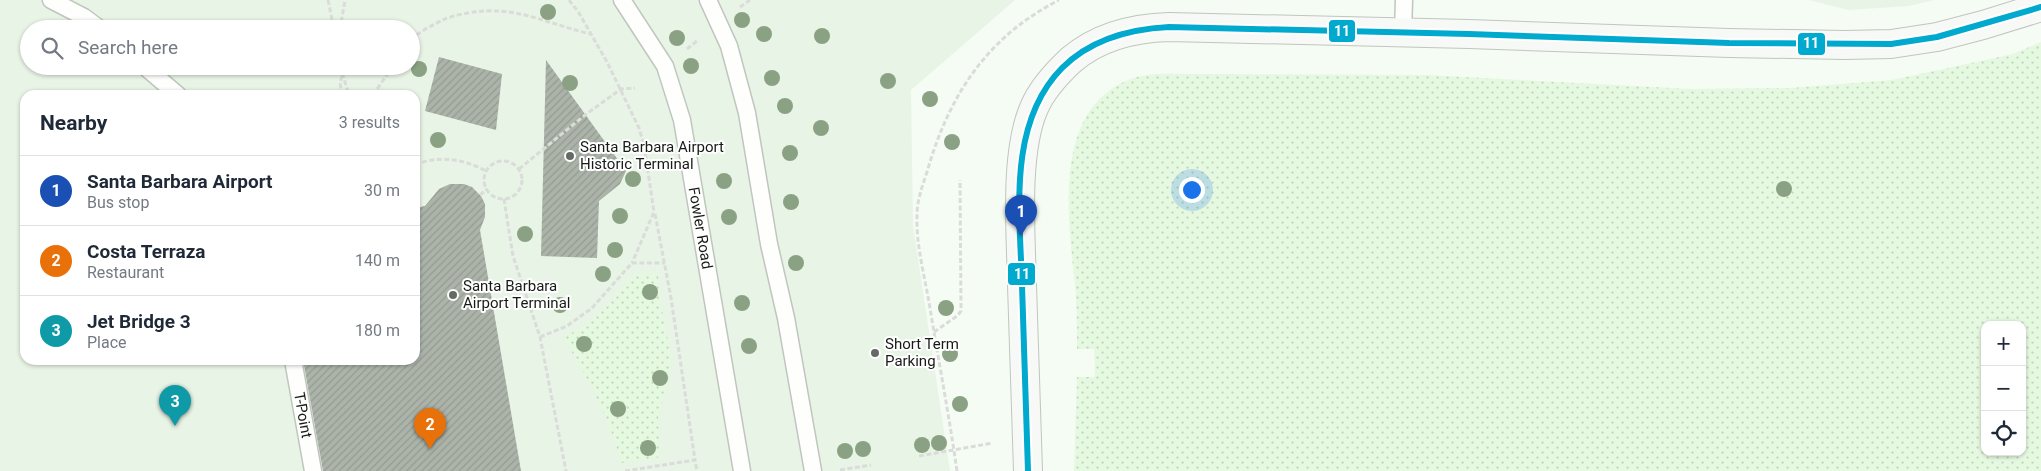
<!DOCTYPE html>
<meta charset="utf-8">
<style>
:root{--surface:#fff;--page:#f2f2f3;--text:#1f2937;--muted:#747a83;--line:#e0e1e3;--accent:#d93025}
body{margin:0;font-family:Roboto,sans-serif;background:var(--page);color:var(--text)}
.controls{position:absolute;right:15px;bottom:15px;display:grid;overflow:hidden;border-radius:10px;box-shadow:0 1px 4px #0004}
.controls button{width:45px;height:45px;display:grid;place-items:center;padding:0;border:0;border-bottom:1px solid var(--line);background:var(--surface);color:var(--text);font:25px sans-serif}
.you{position:absolute;left:1191px;top:189px;width:18px;height:18px;margin:-12px;border:4px solid #fff;border-radius:50%;background:#1a73e8;box-shadow:0 0 0 8px #1a73e833}
.badge{display:grid;place-items:center;width:32px;height:32px;border-radius:50%;background:var(--accent);color:#fff;font-size:16px;font-weight:700}
.pin{position:absolute;translate:-50% -41px;filter:drop-shadow(0 1px 2px #0008)}
.pin::after{content:'';position:absolute;top:26px;width:18px;height:15px;background:inherit;clip-path:polygon(0 0,100% 0,50% 100%)}
.list{margin:0;padding:0;list-style:none}
h2{display:flex;justify-content:space-between;align-items:center;height:65px;margin:0;padding:0 20px;font-size:21px}
h2 small{font-size:16px;font-weight:400;color:var(--muted)}
.list li{display:grid;grid-template-columns:32px 1fr auto;gap:15px;align-items:center;box-sizing:border-box;height:70px;padding:0 20px;border-top:1px solid var(--line)}
.list b{display:block;font-size:19px;white-space:nowrap}
.list p{margin:0;font-size:16px;white-space:nowrap;color:var(--muted)}
.list em{font-size:16px;font-style:normal;color:var(--muted)}
.icon{flex:none;width:28px;height:28px;fill:none;stroke:currentColor;stroke-width:2;stroke-linecap:round;stroke-linejoin:round}
.map{position:relative;flex:none;width:2041px;height:471px;overflow:hidden}
.search{position:absolute;background:var(--surface);box-shadow:0 1px 4px #0004;left:20px;top:20px;width:400px;height:55px;display:flex;align-items:center;gap:12px;box-sizing:border-box;padding:0 18px;border-radius:28px;color:var(--muted);font-size:19px}
.panel{position:absolute;background:var(--surface);box-shadow:0 1px 4px #0004;left:20px;top:90px;width:400px;height:275px;border-radius:15px}
.map>svg:first-child{display:block}
.built{fill:#e8f4e5;fill-rule:evenodd}
.green{fill:url(#green-dots);fill-rule:evenodd}
.building{fill:url(#building-hatch)}
.lines{fill:none;stroke-linecap:round;stroke-linejoin:round}
.lane-casing{stroke:#c0c6bf;stroke-width:19}
.secondary-casing{stroke:#c0c6bf;stroke-width:30}
.path{stroke:#dadcd9;stroke-width:3;stroke-dasharray:5 2.5;stroke-linecap:butt}
.lane{stroke:#fefffd;stroke-width:16}
.secondary{stroke:#f6f9f5;stroke-width:28}
.bus-1-casing{stroke:#fff;stroke-width:10}
.bus-1{stroke:#00a9ce;stroke-width:6}
.tree{fill:#8aa283}
.poi-dot{fill:#656a64;stroke:#fff;stroke-width:2}
.labels{text-anchor:middle;dominant-baseline:central;stroke-width:4;stroke-linejoin:round;paint-order:stroke}
.poi-label{font-size:15px;fill:#171b16;stroke:#fff;text-anchor:start}
.street-label{font-size:15px;fill:#171b16;stroke:#fff}
.line-badge{stroke:#fff;stroke-width:2}
.badge-label{font-size:14px;text-anchor:middle;font-weight:bold;fill:#fff}
</style>
<div class="map">
<svg width="2041" height="471" viewBox="0 0 2041 471">
<defs>
<pattern id="green-dots" width="8" height="8" patternUnits="userSpaceOnUse" patternTransform="scale(1.25)"><rect width="8" height="8" fill="#e5f8e0"/><path d="M2 2h.1M6 6h.1" fill="none" stroke="#c4d4bf" stroke-width="1.8" stroke-linecap="round"/></pattern>
<pattern id="building-hatch" width="6" height="6" patternUnits="userSpaceOnUse" patternTransform="scale(1.25)"><rect width="6" height="6" fill="#acb4aa"/><path d="M-1 1l2-2M0 6l6-6M5 7l2-2" fill="none" stroke="#939a92"/></pattern>
</defs>
<rect width="100%" height="100%" fill="#f5fcf4"/>
<g class="built">
<path d="M0 0H1015L911 90 913 225 950 471H0ZM29 29H411V66H29ZM25 95H415V360H25Z"/>
<path d="M1809 0H1934L1909 6 1848 10Z"/>
</g>
<g class="green">
<path d="M2041 42V471H1074L1077 377H1095L1094 349H1077C1077 331 1077 314 1076 296 1070 229 1048 113 1128 80 1147 72 1172 74 1192 74L1426 75 1691 89 1791 88 1892 80 2013 54ZM1985 325H2022V452H1985Z"/>
<path d="M634 274H658L660 301 671 355 670 372 658 417 660 457 622 463C607 415 590 381 563 338L590 322 603 310Z"/>
</g>
<g class="building">
<path d="M439 57 502 74 496 130 425 111Z"/>
<path d="M546 60 626 171 620 184 599 201 597 258 541 256Z"/>
<path d="M450 184H464L472 187 481 196 485 204V217L480 230 521 471H323L303 360H415V208L425 206 439 189Z"/>
</g>
<g class="lines">
<defs>
<g id="lane">
<path d="M51 0 84 17 100 29"/>
<path id="s1" d="M622 0 665 66 682 120 742 471"/>
<path d="M708 0 729 46 747 113 769 244 786 318 813 471"/>
<path d="M1403 32 1404 0"/>
<path d="M144 66 178 95"/>
<path id="s2" d="M293 360 313 471"/>
</g>
<path id="secondary" d="M1028 471C1026 409 1024 347 1022 285 1021 235 1014 154 1034 108 1042 89 1056 74 1071 60 1099 36 1133 28 1169 27L1469 34 1729 43 1845 45 1891 44 1937 37 1983 25 2041 7"/>
</defs>
<use href="#lane" class="lane-casing"/>
<use href="#secondary" class="secondary-casing"/>
<g class="path">
<path d="M328 0 334 29"/>
<path d="M569 0 579 13 607 62 639 128 644 145 654 212 632 263"/>
<path d="M740 7 750 0"/>
<path d="M340 29 345 0"/>
<path d="M411 40C421 30 435 24 447 18 506 0 535 20 590 34"/>
<path d="M687 49 697 41"/>
<path d="M340 66 349 95"/>
<path d="M342 76 340 83 342 95"/>
<path d="M373 95 393 66"/>
<circle cx="503" cy="180" r="19"/>
<path d="M415 165C438 155 465 159 486 171"/>
<path d="M519 169 585 115 621 89 635 88"/>
<path d="M480 195 487 189"/>
<path d="M504 199 513 256 540 337 566 471"/>
<path d="M655 214 671 298 695 460"/>
<path d="M934 332 957 316 961 311 960 180"/>
<path d="M540 337 567 326 592 308 632 263H665"/>
<path d="M919 456 993 443"/>
<path d="M840 470 871 465"/>
<path d="M625 471 695 460 697 471"/>
<path d="M957 471C949 415 938 358 929 302 924 274 916 244 917 216 917 200 922 187 927 172 949 95 987 37 1059 0"/>
</g>
<use href="#lane" class="lane"/>
<use href="#secondary" class="secondary"/>
<defs>
<path id="bus-1" d="M1028 471C1026 409 1024 347 1022 285 1020 213 1007 124 1062 68 1091 39 1129 29 1169 27L1469 34 1729 43 1891 44 1937 37 2041 7"/>
</defs>
<use href="#bus-1" class="bus-1-casing"/>
<use href="#bus-1" class="bus-1"/>
</g>
<g class="tree">
<circle cx="548" cy="12" r="8"/>
<circle cx="742" cy="20" r="8"/>
<circle cx="764" cy="34" r="8"/>
<circle cx="822" cy="36" r="8"/>
<circle cx="677" cy="38" r="8"/>
<circle cx="691" cy="66" r="8"/>
<circle cx="419" cy="69" r="8"/>
<circle cx="772" cy="78" r="8"/>
<circle cx="888" cy="81" r="8"/>
<circle cx="570" cy="83" r="8"/>
<circle cx="930" cy="99" r="8"/>
<circle cx="785" cy="106" r="8"/>
<circle cx="821" cy="128" r="8"/>
<circle cx="438" cy="140" r="8"/>
<circle cx="952" cy="142" r="8"/>
<circle cx="790" cy="153" r="8"/>
<circle cx="633" cy="179" r="8"/>
<circle cx="724" cy="181" r="8"/>
<circle cx="1784" cy="189" r="8"/>
<circle cx="791" cy="202" r="8"/>
<circle cx="620" cy="216" r="8"/>
<circle cx="729" cy="217" r="8"/>
<circle cx="525" cy="234" r="8"/>
<circle cx="615" cy="250" r="8"/>
<circle cx="796" cy="263" r="8"/>
<circle cx="603" cy="274" r="8"/>
<circle cx="650" cy="292" r="8"/>
<circle cx="742" cy="303" r="8"/>
<circle cx="560" cy="305" r="8"/>
<circle cx="946" cy="308" r="8"/>
<circle cx="584" cy="344" r="8"/>
<circle cx="749" cy="346" r="8"/>
<circle cx="950" cy="354" r="8"/>
<circle cx="660" cy="378" r="8"/>
<circle cx="960" cy="404" r="8"/>
<circle cx="618" cy="409" r="8"/>
<circle cx="939" cy="443" r="8"/>
<circle cx="922" cy="445" r="8"/>
<circle cx="648" cy="448" r="8"/>
<circle cx="863" cy="449" r="8"/>
<circle cx="845" cy="451" r="8"/>
</g>
<g class="poi-dot">
<circle cx="570" cy="156" r="5"/>
<circle cx="453" cy="295" r="5"/>
<circle cx="875" cy="353" r="5"/>
</g>
<g class="labels">
<g class="poi-label">
<text x="580" y="147">Santa Barbara Airport<tspan x="580" dy="17">Historic Terminal</tspan></text>
<text x="463" y="286">Santa Barbara<tspan x="463" dy="17">Airport Terminal</tspan></text>
<text x="885" y="344">Short Term<tspan x="885" dy="17">Parking</tspan></text>
</g>
<g class="street-label">
<text stroke="none"><textPath href="#s1" startOffset="245">Fowler Road</textPath></text>
<text stroke="none"><textPath href="#s2" startOffset="56">T-Point</textPath></text>
</g>
</g>
<g class="line-badge">
<rect x="1328" y="19" width="28" height="24" rx="5" fill="#00a9ce"/>
<rect x="1797" y="32" width="29" height="24" rx="5" fill="#00a9ce"/>
<rect x="1007" y="262" width="29" height="24" rx="5" fill="#00a9ce"/>
</g>
<g class="badge-label">
<text x="1342" y="36">11</text>
<text x="1811" y="48">11</text>
<text x="1022" y="279">11</text>
</g>
</svg>
<div class="controls">
<button>+</button>
<button>−</button>
<button><svg class="icon" aria-label="locate" viewBox="0 0 24 24"><circle cx="12" cy="12" r="6"/><path d="M12 2v4M12 18v4M2 12h4M18 12h4"/></svg></button>
</div>
<div class="you"></div>
<div class="pin badge" style="left:1021px;top:236px;background:#1a4fb4">1</div>
<div class="pin badge" style="left:430px;top:449px;background:#e8710a">2</div>
<div class="pin badge" style="left:175px;top:426px;background:#0f9aa8">3</div>
<div class="search"><svg class="icon" aria-label="search" viewBox="0 0 24 24"><circle cx="10" cy="10" r="6"/><path d="M15 15l6 6"/></svg>Search here</div>
<section class="panel">
<h2>Nearby<small>3 results</small></h2>
<ul class="list">
<li><span class="badge" style="background:#1a4fb4">1</span><div><b>Santa Barbara Airport</b><p>Bus stop</p></div><em>30 m</em></li>
<li><span class="badge" style="background:#e8710a">2</span><div><b>Costa Terraza</b><p>Restaurant</p></div><em>140 m</em></li>
<li><span class="badge" style="background:#0f9aa8">3</span><div><b>Jet Bridge 3</b><p>Place</p></div><em>180 m</em></li>
</ul>
</section>
</div>
